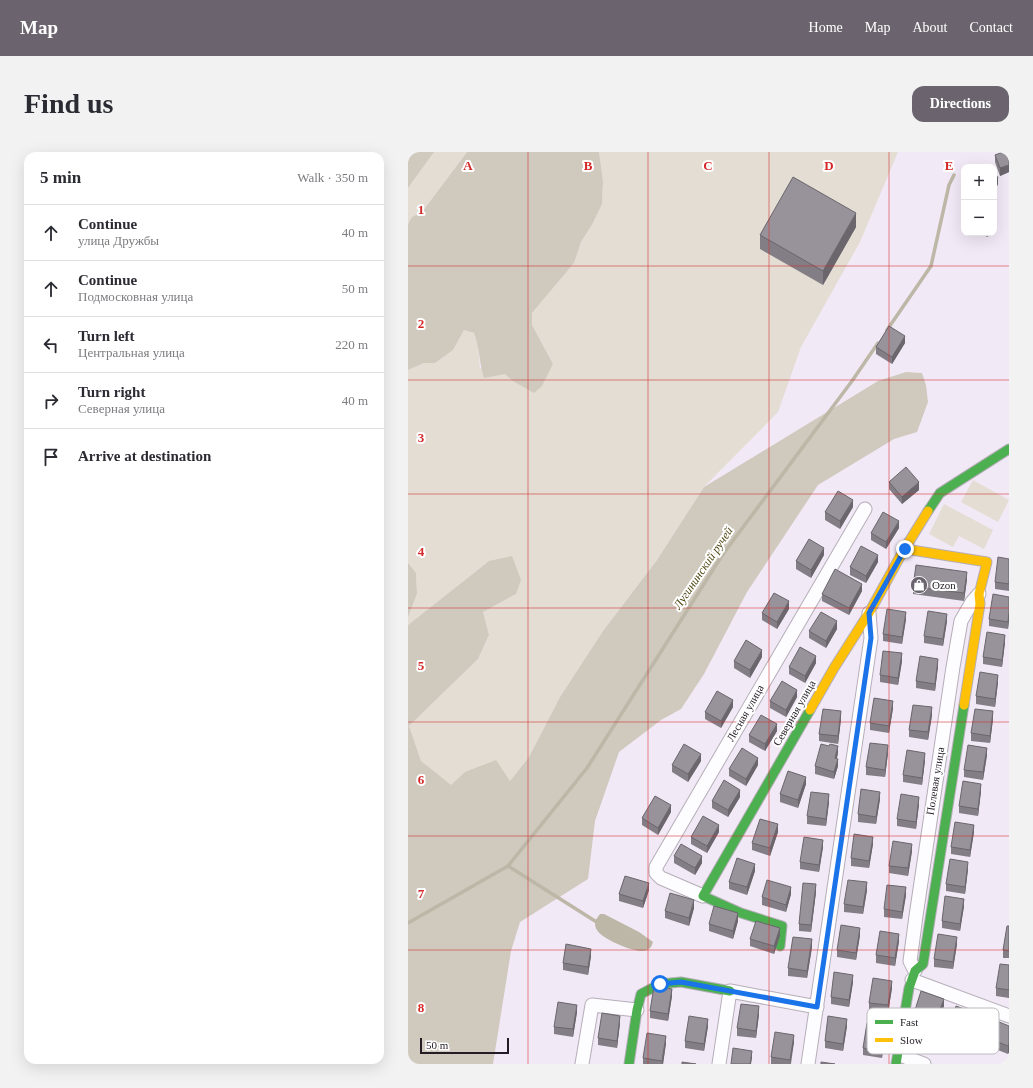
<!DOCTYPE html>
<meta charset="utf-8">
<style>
:root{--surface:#fff;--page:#f2f2f3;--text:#2b2b33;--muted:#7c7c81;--line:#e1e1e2;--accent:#6b646e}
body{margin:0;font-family:"Times New Roman",serif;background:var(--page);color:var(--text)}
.controls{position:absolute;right:12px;top:12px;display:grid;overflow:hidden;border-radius:8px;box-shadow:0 4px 16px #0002}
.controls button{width:36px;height:36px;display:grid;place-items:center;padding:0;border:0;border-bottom:1px solid var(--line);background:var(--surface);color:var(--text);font:20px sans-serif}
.scale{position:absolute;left:12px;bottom:10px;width:89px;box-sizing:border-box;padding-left:4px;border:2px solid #231c25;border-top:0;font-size:11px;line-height:14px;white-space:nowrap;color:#231c25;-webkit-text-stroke:3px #fff;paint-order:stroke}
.stop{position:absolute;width:12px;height:12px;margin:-9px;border:3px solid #1a73e8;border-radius:50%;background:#fff}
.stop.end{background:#1a73e8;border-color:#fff;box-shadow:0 1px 4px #0008}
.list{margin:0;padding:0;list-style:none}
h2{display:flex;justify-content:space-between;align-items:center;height:52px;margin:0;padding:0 16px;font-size:17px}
h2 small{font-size:13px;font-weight:400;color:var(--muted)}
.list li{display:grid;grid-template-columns:26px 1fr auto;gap:12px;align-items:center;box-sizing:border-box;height:56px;padding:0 16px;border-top:1px solid var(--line)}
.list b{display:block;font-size:15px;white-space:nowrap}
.list p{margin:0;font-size:13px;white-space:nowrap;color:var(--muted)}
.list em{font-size:13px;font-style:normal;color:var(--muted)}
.icon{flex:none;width:22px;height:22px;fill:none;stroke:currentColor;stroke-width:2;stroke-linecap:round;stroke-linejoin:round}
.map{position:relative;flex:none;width:601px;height:912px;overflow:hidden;border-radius:12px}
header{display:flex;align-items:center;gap:24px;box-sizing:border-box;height:56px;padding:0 20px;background:var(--accent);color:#fff}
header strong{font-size:19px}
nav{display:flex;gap:22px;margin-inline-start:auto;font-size:14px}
.intro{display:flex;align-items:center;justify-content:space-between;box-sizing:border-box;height:96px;padding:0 24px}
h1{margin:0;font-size:28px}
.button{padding:10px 18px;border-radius:12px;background:var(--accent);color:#fff;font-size:14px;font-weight:700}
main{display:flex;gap:24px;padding:0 24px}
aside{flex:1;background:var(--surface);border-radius:12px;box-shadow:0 4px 16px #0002}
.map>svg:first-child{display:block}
.green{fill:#e3ddd3}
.forest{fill:#cfc9be}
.water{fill:#bdb7a7}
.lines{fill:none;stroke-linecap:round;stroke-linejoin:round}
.stream{stroke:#bdb7a7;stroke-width:3.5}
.street-casing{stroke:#b5aeb8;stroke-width:15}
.fast-casing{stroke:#b5aeb8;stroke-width:11}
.slow-casing{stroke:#b5aeb8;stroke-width:11}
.street{stroke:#fdfcfe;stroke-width:13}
.fast{stroke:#4caf50;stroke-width:9}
.slow{stroke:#ffc107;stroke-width:9}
.wall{fill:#837e85}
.shaded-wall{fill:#6a666c}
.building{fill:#98929b;stroke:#6a666c}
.route{stroke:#1a73e8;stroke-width:5}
.grid{fill:none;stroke:#d62828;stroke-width:1;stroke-opacity:0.55}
.labels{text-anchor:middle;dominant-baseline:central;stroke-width:4;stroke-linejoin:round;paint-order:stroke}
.poi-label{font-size:11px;fill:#231c25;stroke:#fff;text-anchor:start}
.street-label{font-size:11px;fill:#231c25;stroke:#fff}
.water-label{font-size:12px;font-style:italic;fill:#4d4510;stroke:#fff}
.key{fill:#fff;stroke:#bdbbbe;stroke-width:1}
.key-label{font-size:11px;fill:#231c25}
.grid-label{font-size:13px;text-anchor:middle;font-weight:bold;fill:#d62828;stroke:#fff;stroke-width:4;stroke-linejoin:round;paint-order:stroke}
</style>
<header>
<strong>Map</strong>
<nav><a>Home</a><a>Map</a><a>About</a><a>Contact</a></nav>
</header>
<div class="intro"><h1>Find us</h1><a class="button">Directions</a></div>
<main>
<aside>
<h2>5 min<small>Walk · 350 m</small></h2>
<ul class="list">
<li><svg class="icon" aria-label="ahead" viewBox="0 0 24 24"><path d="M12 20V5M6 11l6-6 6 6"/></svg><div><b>Continue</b><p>улица Дружбы</p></div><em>40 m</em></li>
<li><svg class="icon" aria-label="ahead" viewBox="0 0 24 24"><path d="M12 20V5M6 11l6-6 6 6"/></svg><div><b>Continue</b><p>Подмосковная улица</p></div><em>50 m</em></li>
<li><svg class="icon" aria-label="left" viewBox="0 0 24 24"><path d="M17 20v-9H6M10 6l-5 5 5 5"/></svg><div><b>Turn left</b><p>Центральная улица</p></div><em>220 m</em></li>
<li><svg class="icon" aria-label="right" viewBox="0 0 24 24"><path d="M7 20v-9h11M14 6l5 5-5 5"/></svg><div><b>Turn right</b><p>Северная улица</p></div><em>40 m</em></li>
<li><svg class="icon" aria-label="arrive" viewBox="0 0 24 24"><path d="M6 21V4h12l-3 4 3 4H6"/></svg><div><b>Arrive at destination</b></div></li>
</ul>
</aside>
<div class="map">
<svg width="601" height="912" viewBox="0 0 601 912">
<rect width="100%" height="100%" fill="#f2e9f6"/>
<g class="green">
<path d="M26 0H59L14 60 4 65 0 72V36Z"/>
<path d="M191 0H490L452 90 393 195 370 260 296 335 249 408 195 479 152 545 121 605 102 629 57 620 43 634 13 609 1 574 70 507 81 483 75 460 108 442 81 409 0 473V465L9 442 8 421 0 411V218L16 211H27L45 198 56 178 66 181 70 192 72 216 97 221 105 229 145 212 124 173V161L166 111 173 90 185 71 194 52 195 29Z"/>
<path d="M565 328 601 348 590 370 553 350Z"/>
<path d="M536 352 585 378 576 397 551 384 545 395 521 382Z"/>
</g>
<g class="forest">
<path d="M0 0H26L0 36Z"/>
<path d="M59 0H191L195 29 194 52 185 71 173 90 166 111 124 161V173L145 212 134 234 126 241 105 229 97 222 76 226C71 211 72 196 66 181L56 178 45 198 27 211H16L0 218V72L4 65 14 60Z"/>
<path d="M498 220 514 221 518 233 520 250 509 280 486 287 410 333 339 440 296 522 273 557 253 568 211 600 187 669 180 727 112 770 103 799 85 912H0V473L81 409 104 404 113 428 108 442 75 460 81 483 70 507 1 574 13 609 43 633 57 620 88 608 102 629 121 605 152 545 195 479 249 408 296 335 470 229Z"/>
<path d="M0 411 8 421 9 442 0 465Z"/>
</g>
<path class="water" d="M192 762H196L231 780 245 790 243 795C241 797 238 799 235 799 225 800 194 787 189 778 187 776 187 772 187 769Z"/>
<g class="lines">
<g class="stream">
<path d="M479 178 523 114 541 33 546 23"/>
<path d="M100 714 187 769"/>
<path d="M0 771 100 714 179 616 315 402 444 229 470 191"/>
</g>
<defs>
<g id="street">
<path d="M295 744 253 726 248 721V715L457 357"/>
<path d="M507 819 502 809 508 764 545 515 553 469 564 450 571 442"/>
<path d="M504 828 601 864"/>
<path d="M497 905 516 912"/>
<path d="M174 912 184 853 229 858"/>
<path d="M311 912 322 839 409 855"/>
<path d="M400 912 463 486 461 461"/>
</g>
<g id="fast">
<path d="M520 359 532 341 601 297"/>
<path d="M372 794 374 774 333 761 295 744 402 558"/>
<path d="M221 912 229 858 233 842 252 832 273 830 322 839"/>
<path d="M488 912 501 836 507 819 515 812 556 553"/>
</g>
<g id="slow">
<path d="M497 397 579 410 571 442 572 452 556 553"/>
<path d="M402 558 426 516 461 461 494 401 520 359"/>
</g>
</defs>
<use href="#street" class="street-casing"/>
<use href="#fast" class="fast-casing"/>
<use href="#slow" class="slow-casing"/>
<use href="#street" class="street"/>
<use href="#fast" class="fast"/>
<use href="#slow" class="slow"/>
</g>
<g class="wall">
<path d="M601 0V20L592 24 587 10V3Z"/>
<path d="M448 75 415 133 352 97V83Z"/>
<path d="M568 81H581L580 85Z"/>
<path d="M497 191 484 212 468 202V195Z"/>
<path d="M481 330 511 338 494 352 481 337Z"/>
<path d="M445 355 432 377 417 368V360Z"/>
<path d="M491 376 478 397 463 388V381Z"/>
<path d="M416 403 403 426 388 417V409Z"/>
<path d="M601 407V439L587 437V430Z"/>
<path d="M470 410 458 431 442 423V415Z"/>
<path d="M559 427 556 449 505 442V435Z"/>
<path d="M454 439 441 463 414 449V442Z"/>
<path d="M601 445V468L600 477 581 474V467Z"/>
<path d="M381 457 369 477 354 468V461Z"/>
<path d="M498 467 494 492 475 489V482Z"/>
<path d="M539 469 535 494 516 491V484Z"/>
<path d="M429 477 418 496 401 486V479Z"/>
<path d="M597 490 594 515 575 512V505Z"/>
<path d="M354 505 342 526 326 516V509Z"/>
<path d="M494 509 490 533 472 530V523Z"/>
<path d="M408 511 397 531 381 522V515Z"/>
<path d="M530 514 527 539 508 536V529Z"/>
<path d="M590 530 587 555 568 552V544Z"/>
<path d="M389 545 378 565 362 556V549Z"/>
<path d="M325 555 313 576 297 567V560Z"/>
<path d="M485 556 481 581 462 578V571Z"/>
<path d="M524 563 520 588 501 585V578Z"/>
<path d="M433 567 430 592 411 589V582Z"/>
<path d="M585 567 582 591 563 589V581Z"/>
<path d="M369 579 357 599 341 590V583Z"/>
<path d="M430 601 429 606 430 614 426 627 407 622V614Z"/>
<path d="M480 601 477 625 458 623V615Z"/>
<path d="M579 603 575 628 556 625V618Z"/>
<path d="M517 608 514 633 495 630V623Z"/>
<path d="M293 609 280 630 264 620V613Z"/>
<path d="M350 613 338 634 321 624V617Z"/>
<path d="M398 632 390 656 372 650V642Z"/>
<path d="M573 639 570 664 551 661V654Z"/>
<path d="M332 645 320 665 304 656V649Z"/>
<path d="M472 647 468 672 450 670V662Z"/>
<path d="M421 650 418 674 399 672V664Z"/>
<path d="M511 652 508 677 489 674V667Z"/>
<path d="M263 660 250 683 234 673V666Z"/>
<path d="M311 680 299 701 283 692V685Z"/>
<path d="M370 680 362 704 344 698V691Z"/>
<path d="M566 680 562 705 543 702V695Z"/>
<path d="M465 692 461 716 443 714V706Z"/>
<path d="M415 695 411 720 392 717V710Z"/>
<path d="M504 699 500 724 481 721V714Z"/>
<path d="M266 704 294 711 287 723 266 711Z"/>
<path d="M560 717 557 742 538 739V732Z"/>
<path d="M347 719 339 743 321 737V730Z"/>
<path d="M241 738 235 756 211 749V742Z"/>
<path d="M459 738 455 762 436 760V752Z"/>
<path d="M408 740 403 780 391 779V772Z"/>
<path d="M383 742 378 760 354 753V745Z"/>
<path d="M498 743 494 767 476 765V757Z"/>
<path d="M556 754 552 779 534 776V769Z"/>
<path d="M286 756 281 774 257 766V759Z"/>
<path d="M330 769 325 787 301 779V772Z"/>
<path d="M601 774V806H595V798Z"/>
<path d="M452 783 448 808 429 805V798Z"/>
<path d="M372 784 366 802 342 794V787Z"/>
<path d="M491 789 487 814 468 811V803Z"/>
<path d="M549 792 545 817 526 815V807Z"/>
<path d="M404 795 399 826 380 824V816Z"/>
<path d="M183 804 180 823 155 818V811Z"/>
<path d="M601 813V846L588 844V836Z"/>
<path d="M445 830 441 855 423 852V845Z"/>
<path d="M484 836 480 861 461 858V851Z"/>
<path d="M264 844 260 869 242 866V859Z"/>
<path d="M536 854 529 873 507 865V858Z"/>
<path d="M169 860 165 885 146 882V875Z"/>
<path d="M351 862 348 886 329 884V876Z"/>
<path d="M572 870 565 888 542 879V872Z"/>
<path d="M212 871 209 896 190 893V886Z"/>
<path d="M300 874 296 899 277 896V889Z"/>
<path d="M439 874 435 899 417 896V889Z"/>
<path d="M601 874V900L600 902 577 893V885Z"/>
<path d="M477 881 474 906 455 903V896Z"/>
<path d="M386 890 383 912H363V905Z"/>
<path d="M258 891 255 912H235V906Z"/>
</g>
<g class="shaded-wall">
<path d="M601 13V20L592 24V16Z"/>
<path d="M590 25V32L586 42V35Z"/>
<path d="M587 57V64L586 67V60Z"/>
<path d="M448 61V75L415 133V119Z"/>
<path d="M497 184V191L484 212V205Z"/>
<path d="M511 330V338L494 352V345Z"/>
<path d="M445 348V355L432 377V369Z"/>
<path d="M491 369V376L478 397V390Z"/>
<path d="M416 396V403L403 426V418Z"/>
<path d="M470 403V410L458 431V424Z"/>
<path d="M559 420V427L556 449V441Z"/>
<path d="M454 432V439L441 463V456Z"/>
<path d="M381 449V457L369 477V470Z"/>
<path d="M498 460V467L494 492V485Z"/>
<path d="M601 460V468L600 477V470Z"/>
<path d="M539 462V469L535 494V487Z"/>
<path d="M429 469V477L418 496V489Z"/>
<path d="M597 483V490L594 515V508Z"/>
<path d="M354 498V505L342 526V518Z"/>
<path d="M494 501V509L490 533V526Z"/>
<path d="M408 504V511L397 531V524Z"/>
<path d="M530 507V514L527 539V532Z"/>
<path d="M590 523V530L587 555V547Z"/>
<path d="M389 538V545L378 565V558Z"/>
<path d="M325 548V555L313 576V569Z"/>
<path d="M485 549V556L481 581V574Z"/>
<path d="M524 555V563L520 588V580Z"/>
<path d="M433 559V567L430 592V584Z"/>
<path d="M585 559V567L582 591V584Z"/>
<path d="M369 572V579L357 599V592Z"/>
<path d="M480 593V601L477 625V618Z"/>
<path d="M430 594V601L427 613V606Z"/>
<path d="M579 596V603L575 628V620Z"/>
<path d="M517 601V608L514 633V626Z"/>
<path d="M293 602V609L280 630V622Z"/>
<path d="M350 606V613L338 634V627Z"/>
<path d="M430 607V614L426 627V620Z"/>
<path d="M398 625V632L390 656V648Z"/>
<path d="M573 632V639L570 664V657Z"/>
<path d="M332 638V645L320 665V658Z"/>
<path d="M472 640V647L468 672V665Z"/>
<path d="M421 642V650L418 674V667Z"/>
<path d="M511 645V652L508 677V670Z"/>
<path d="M263 653V660L250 683V676Z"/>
<path d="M370 672V680L362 704V696Z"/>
<path d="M311 673V680L299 701V694Z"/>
<path d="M566 673V680L562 705V698Z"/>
<path d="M465 685V692L461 716V709Z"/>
<path d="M415 688V695L411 720V713Z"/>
<path d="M504 692V699L500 724V716Z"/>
<path d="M294 704V711L287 723V716Z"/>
<path d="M560 710V717L557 742V735Z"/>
<path d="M347 712V719L339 743V735Z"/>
<path d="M459 730V738L455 762V755Z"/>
<path d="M241 731V738L235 756V749Z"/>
<path d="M408 732V740L403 780V773Z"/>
<path d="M383 735V742L378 760V753Z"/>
<path d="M498 735V743L494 767V760Z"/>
<path d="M556 747V754L552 779V772Z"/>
<path d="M286 748V756L281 774V766Z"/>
<path d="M330 761V769L325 787V779Z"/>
<path d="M372 776V784L366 802V794Z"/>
<path d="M452 776V783L448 808V801Z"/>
<path d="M491 782V789L487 814V806Z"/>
<path d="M549 785V792L545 817V810Z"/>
<path d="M404 787V795L399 826V819Z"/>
<path d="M183 797V804L180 823V815Z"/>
<path d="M445 823V830L441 855V848Z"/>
<path d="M484 829V836L480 861V853Z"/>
<path d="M264 837V844L260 869V862Z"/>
<path d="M536 847V854L529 873V865Z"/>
<path d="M169 853V860L165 885V877Z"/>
<path d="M351 854V862L348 886V879Z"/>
<path d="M572 863V870L565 888V881Z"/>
<path d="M212 864V871L209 896V889Z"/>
<path d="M300 867V874L296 899V892Z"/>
<path d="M439 867V874L435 899V892Z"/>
<path d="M477 874V881L474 906V899Z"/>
<path d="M386 883V890L382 912V908Z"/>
<path d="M258 884V891L255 912H254Z"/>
<path d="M601 892V900L600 902V894Z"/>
<path d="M344 899V906L343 912H342Z"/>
</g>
<g class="building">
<path d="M595 0H601V13L592 16 587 3Z"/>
<path d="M586 24 590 25 586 35Z"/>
<path d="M385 25 448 61 415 119 352 83Z"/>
<path d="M481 174 497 184 484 205 468 195Z"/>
<path d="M498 315 511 330 494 345 481 330Z"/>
<path d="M430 339 445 348 432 369 417 360Z"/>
<path d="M475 360 491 369 478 390 463 381Z"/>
<path d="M401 387 416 396 403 418 388 409Z"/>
<path d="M453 394 470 403 458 424 442 415Z"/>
<path d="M590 405 601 407V432L587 430Z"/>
<path d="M508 413 559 420 556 441 505 435Z"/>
<path d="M427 417 454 432 441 456 414 442Z"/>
<path d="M366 441 381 449 369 470 354 461Z"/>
<path d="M585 442 601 445V460L600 470 581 467Z"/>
<path d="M479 457 498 460 494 485 475 482Z"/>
<path d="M520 459 539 462 535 487 516 484Z"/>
<path d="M413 460 429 469 418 489 401 479Z"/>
<path d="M579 480 597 483 594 508 575 505Z"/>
<path d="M338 488 354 498 342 518 326 509Z"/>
<path d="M392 495 408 504 397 524 381 515Z"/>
<path d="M475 499 494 501 490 526 472 523Z"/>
<path d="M512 504 530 507 527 532 508 529Z"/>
<path d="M572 520 590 523 587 547 568 544Z"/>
<path d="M374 529 389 538 378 558 362 549Z"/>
<path d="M309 539 325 548 313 569 297 560Z"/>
<path d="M466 546 485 549 481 574 462 571Z"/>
<path d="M505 553 524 555 520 580 501 578Z"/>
<path d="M415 557 433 559 430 584 411 582Z"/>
<path d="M567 557 585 559 582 584 563 581Z"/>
<path d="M353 563 369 572 357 592 341 583Z"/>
<path d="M462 591 480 593 477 618 458 615Z"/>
<path d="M276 592 293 602 280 622 264 613Z"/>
<path d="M413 592 421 594 422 592 430 594 427 606 430 607 426 620 407 614Z"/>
<path d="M560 593 579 596 575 620 556 618Z"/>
<path d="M334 596 350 606 338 627 321 617Z"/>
<path d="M499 598 517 601 514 626 495 623Z"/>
<path d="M380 619 398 625 390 648 372 642Z"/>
<path d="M316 628 332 638 320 658 304 649Z"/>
<path d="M555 629 573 632 570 657 551 654Z"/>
<path d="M453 637 472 640 468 665 450 662Z"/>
<path d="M403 640 421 642 418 667 399 664Z"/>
<path d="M493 642 511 645 508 670 489 667Z"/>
<path d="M247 644 263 653 250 676 234 666Z"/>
<path d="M295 664 311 673 299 694 283 685Z"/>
<path d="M352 667 370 672 362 696 344 691Z"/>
<path d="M547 670 566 673 562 698 543 695Z"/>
<path d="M446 682 465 685 461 709 443 706Z"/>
<path d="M396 685 415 688 411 713 392 710Z"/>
<path d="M485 689 504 692 500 716 481 714Z"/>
<path d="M273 692 294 704 287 716 266 704Z"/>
<path d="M329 706 347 712 339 735 321 730Z"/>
<path d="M542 707 560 710 557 735 538 732Z"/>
<path d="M217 724 241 731 235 749 211 742Z"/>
<path d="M359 728 383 735 378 753 354 745Z"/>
<path d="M440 728 459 730 455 755 436 752Z"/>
<path d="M395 731 408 732 403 773 391 772Z"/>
<path d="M479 733 498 735 494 760 476 757Z"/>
<path d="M262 741 286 748 281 766 257 759Z"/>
<path d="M537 744 556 747 552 772 534 769Z"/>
<path d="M306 754 330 761 325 779 301 772Z"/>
<path d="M348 769 372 776 366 794 342 787Z"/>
<path d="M433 773 452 776 448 801 429 798Z"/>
<path d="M599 774H601V799L595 798Z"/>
<path d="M472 779 491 782 487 806 468 803Z"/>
<path d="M530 782 549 785 545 810 526 807Z"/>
<path d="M385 785 404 787 399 819 380 816Z"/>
<path d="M158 792 183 797 180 815 155 811Z"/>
<path d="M592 812 601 813V838L588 836Z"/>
<path d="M426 820 445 823 441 848 423 845Z"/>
<path d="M465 826 484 829 480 853 461 851Z"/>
<path d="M246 834 264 837 260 862 242 859Z"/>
<path d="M513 839 536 847 529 865 507 858Z"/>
<path d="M150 850 169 853 165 877 146 875Z"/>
<path d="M333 852 351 854 348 879 329 876Z"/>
<path d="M548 854 572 863 565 881 542 872Z"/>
<path d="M194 861 212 864 209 889 190 886Z"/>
<path d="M281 864 300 867 296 892 277 889Z"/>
<path d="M420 864 439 867 435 892 417 889Z"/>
<path d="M584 867 601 874V892L600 894 577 885Z"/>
<path d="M459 871 477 874 474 899 455 896Z"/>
<path d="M367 880 386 883 382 908 363 905Z"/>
<path d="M239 881 258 884 254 909 235 906Z"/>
<path d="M325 896 344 899 342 912H323Z"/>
<path d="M274 910 288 912H274Z"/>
<path d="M413 910 427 912H413Z"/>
</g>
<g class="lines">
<path class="route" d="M252 832 273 830 409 855 463 486 461 461 497 397"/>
</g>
<path class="grid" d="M120 0V912M240 0V912M361 0V912M481 0V912M0 114H601M0 228H601M0 342H601M0 456H601M0 570H601M0 684H601M0 798H601"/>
<defs>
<symbol id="shop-disc" viewBox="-11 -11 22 22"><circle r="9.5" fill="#6b646e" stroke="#fff"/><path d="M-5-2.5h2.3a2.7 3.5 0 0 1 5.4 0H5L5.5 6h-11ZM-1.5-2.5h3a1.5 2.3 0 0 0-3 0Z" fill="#fff"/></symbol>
</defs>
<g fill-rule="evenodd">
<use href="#shop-disc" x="501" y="423" width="20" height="20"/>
</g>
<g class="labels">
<g class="poi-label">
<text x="524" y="433">Ozon</text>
</g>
<g class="street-label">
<text transform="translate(337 561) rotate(-60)">Лесная улица</text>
<text transform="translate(386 561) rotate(-60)">Северная улица</text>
<text transform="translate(527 629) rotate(-81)">Полевая улица</text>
</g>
<g class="water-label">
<text transform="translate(295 416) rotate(-56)">Лугининский ручей</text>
</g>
</g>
<rect x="459" y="856" width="132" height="46" rx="6" class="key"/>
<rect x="467" y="868" width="18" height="4" fill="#4caf50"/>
<rect x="467" y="886" width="18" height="4" fill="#ffc107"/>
<g class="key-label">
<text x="492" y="874">Fast</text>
<text x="492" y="892">Slow</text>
</g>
<g class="grid-label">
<text x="60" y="18">A</text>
<text x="180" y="18">B</text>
<text x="300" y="18">C</text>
<text x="421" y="18">D</text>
<text x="541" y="18">E</text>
<text x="13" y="62">1</text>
<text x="13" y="176">2</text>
<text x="13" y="290">3</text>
<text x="13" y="404">4</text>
<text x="13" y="518">5</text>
<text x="13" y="632">6</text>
<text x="13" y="746">7</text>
<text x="13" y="860">8</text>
</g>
</svg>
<div class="controls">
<button>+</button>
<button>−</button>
</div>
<div class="scale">50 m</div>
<div class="stop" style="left:252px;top:832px"></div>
<div class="stop end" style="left:497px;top:397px"></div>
</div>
</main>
